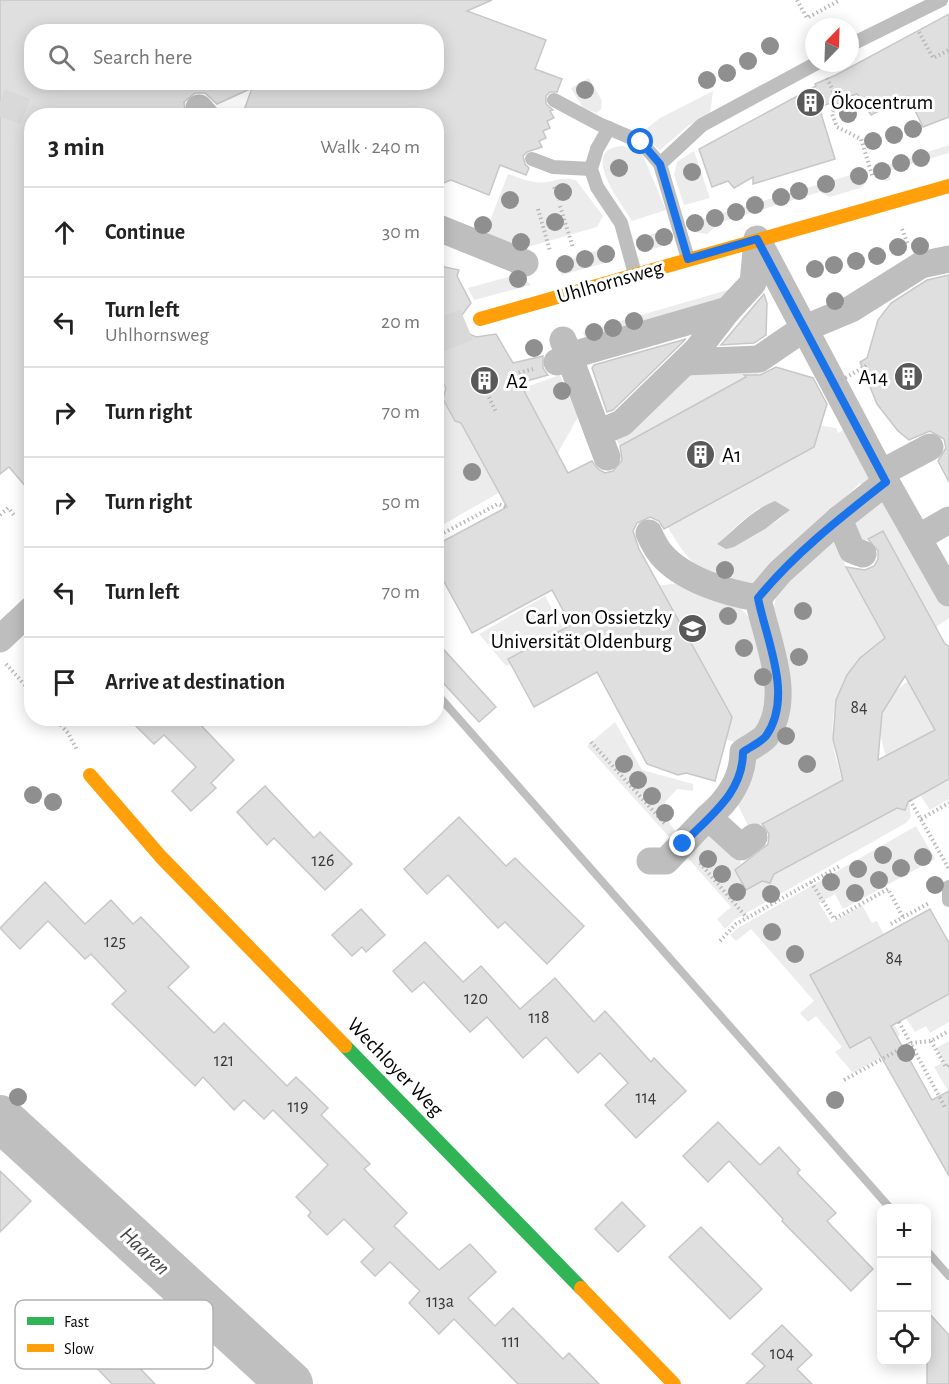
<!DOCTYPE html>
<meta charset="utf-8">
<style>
:root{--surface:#fff;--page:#f6f6f6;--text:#222;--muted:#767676;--line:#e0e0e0}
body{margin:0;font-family:"Alegreya Sans",sans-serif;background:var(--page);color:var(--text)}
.controls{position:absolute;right:18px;bottom:18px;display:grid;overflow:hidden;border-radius:12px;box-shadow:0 3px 15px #0003}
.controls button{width:54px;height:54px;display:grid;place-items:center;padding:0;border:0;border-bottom:2px solid var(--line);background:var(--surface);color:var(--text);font:30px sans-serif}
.compass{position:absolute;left:805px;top:18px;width:54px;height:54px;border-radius:50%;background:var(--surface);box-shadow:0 3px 15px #0003;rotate:23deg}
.stop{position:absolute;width:18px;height:18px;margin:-14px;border:4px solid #1a73e8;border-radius:50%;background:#fff}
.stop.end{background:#1a73e8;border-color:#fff;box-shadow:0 2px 6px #0008}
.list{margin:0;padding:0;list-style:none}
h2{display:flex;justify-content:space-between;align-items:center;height:78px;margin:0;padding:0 24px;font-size:26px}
h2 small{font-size:20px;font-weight:400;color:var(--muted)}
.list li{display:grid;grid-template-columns:39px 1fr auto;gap:18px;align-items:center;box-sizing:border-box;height:90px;padding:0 24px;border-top:2px solid var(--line)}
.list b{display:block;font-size:22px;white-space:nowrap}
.list p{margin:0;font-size:20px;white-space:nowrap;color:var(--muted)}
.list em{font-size:20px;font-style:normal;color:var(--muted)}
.icon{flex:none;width:33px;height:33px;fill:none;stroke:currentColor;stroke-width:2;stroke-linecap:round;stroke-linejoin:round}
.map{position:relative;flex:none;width:949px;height:1384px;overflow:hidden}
.search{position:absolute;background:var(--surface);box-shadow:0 3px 15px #0003;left:24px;top:24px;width:420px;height:66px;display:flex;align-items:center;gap:15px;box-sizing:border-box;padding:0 21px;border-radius:24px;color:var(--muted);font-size:22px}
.panel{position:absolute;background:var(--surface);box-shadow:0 3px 15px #0003;left:24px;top:108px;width:420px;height:618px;border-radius:24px}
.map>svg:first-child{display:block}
.green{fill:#ececec;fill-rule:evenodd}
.water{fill:#bfbfbf}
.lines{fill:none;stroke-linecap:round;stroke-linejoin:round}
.stream{stroke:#bfbfbf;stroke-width:8}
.river{stroke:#bfbfbf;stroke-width:46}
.building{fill:#dfdfdf;stroke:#c7c7c7;stroke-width:1.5;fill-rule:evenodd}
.street-tunnel{stroke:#d9d9d9;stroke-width:27;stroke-dasharray:27 14;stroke-linecap:butt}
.secondary-tunnel{stroke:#d9d9d9;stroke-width:33;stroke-dasharray:33 16;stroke-linecap:butt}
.path{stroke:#b9b9b9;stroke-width:4;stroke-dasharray:1.5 3;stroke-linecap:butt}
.lane{stroke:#bebebe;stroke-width:14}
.street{stroke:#bebebe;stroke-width:27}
.fast{stroke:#30b455;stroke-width:14}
.slow{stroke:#ff9f0a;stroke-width:14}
.path-bridge{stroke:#b9b9b9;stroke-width:4;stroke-dasharray:1.5 3;stroke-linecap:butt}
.tree{fill:#8f8f8f}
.route{stroke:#1a73e8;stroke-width:8}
.labels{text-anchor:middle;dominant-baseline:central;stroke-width:6;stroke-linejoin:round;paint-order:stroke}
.number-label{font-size:18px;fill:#383838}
.poi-label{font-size:21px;fill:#000;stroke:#fff;text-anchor:start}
.street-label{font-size:21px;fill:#000;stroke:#fff}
.water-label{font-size:22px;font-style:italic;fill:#444;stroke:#fff}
.key{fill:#fff;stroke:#b2b2b2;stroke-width:1.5}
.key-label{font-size:16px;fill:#000}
</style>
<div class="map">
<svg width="949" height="1384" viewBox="0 0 949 1384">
<rect width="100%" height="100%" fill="#fff"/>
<g class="green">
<path d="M589 78 602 101 601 109 597 113 583 108 571 88Z"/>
<path d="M713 91 710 114 688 126 660 150 649 141 645 130 660 118Z"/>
<path d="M949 145V153L888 171 891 180 885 181 877 175 875 169Z"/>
<path d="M623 146 642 153 666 210 632 221C622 204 577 148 623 146Z"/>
<path d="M694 151 710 198 684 205 674 175 677 162Z"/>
<path d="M864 171V185L860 188 830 197 820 192 721 222 707 234 694 232 685 224Z"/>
<path d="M508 174C520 178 533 184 547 182 560 180 562 177 576 180L603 216 597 227 521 249 485 234Z"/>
<path d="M670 229 671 237 666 245 647 251 639 248 635 239Z"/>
<path d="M610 246 611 253 608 262 562 275 555 264Z"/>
<path d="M512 276 522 277 531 285 474 300 468 288Z"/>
<path d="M731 289 716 308 587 344 583 332Z"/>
<path d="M683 367 769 368 621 448 614 436Z"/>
<path d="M560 375 578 417 555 458 519 392 526 387Z"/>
<path d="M442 380 448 392 443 399 455 421 459 422 464 420 502 491 437 528 436 383Z"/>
<path d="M817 425 836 428 838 433 850 426 874 469 865 491 860 483 750 588C701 572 693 571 666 524ZM759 508 789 510 780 519 734 547 718 544C731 531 743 519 759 508Z"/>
<path d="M881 496 949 605V618L936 627 883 531 864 541 861 551 854 515Z"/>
<path d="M834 535 846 567 886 640H881C876 647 867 651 860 658 837 682 829 717 834 749 835 758 839 767 841 776L845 779 750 830 733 794 752 762 770 740 772 619 777 591Z"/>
<path d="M679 583 729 597 755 623 770 715 738 743 722 738 656 586Z"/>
<path d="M545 596 575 649 554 634 508 659 511 664 506 666 479 634Z"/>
<path d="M908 681 935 730 886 756C875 726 881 700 908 681Z"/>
<path d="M615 722 642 770 693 784V791L677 789 665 802 664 814 676 833 671 839 587 746Z"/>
<path d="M949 779V799L930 810 920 795Z"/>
<path d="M909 801 911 817 906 823 734 920 725 929 717 919 731 907 687 857 704 830 738 858 741 863 735 870 746 890 762 881 770 883 774 874Z"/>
<path d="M916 826 935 859 843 909 835 894 819 903 831 923 862 905 872 923 877 921 884 935 810 975 850 1048 894 1024 900 1035 898 1036 900 1047 853 1073 835 1052 842 1047 816 1016 808 1022 800 1013 814 1001 751 929 736 941 730 935 738 928Z"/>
<path d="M949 994V1022L930 1033 926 1026 915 1032 906 1018Z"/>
<path d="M949 1041V1091H948L934 1067 944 1062 936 1048Z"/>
</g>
<path class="water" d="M775 501 790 510 765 529 734 547 726 549 717 544C737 528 750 511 775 501Z"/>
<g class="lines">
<g class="stream">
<path d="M436 693 890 1208"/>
<path d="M926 1250 949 1276"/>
</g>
<path class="river" d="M0 1118 290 1384"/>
</g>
<g class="building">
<path d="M0 0H492L467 11 546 40 535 69 562 79 557 92H550L546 96V104L553 110 550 111 554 118 547 121 550 128 543 131 546 138 539 141 542 147 527 152 523 156 525 164 529 168 526 175 500 165 489 195 451 180 436 186V116H242L252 88 217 104 205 93H195L184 102 186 116H32V494L9 467 0 474ZM32 32H436V82H32Z"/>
<path d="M949 14V117L923 127 908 96 871 115 857 94 819 107 835 159 753 184V177L734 188 728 181 712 187 699 149 816 86 815 84 836 75Z"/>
<path d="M436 265 459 270 457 276 471 303 462 315V325L467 333 476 337 496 334 513 363 543 356V368L548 375 523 382 526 387 523 389 568 473 592 461 598 469 605 473 613 471 622 460 620 446 746 377 744 375H760L776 367 813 378 827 404 814 447 664 529 659 521 650 517 637 523 633 531 639 549 732 717 715 781 686 773 678 775 647 764 597 672 534 707 508 659 571 625 552 590 472 633 436 567V545L507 507 461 423 455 421 443 399 446 388 436 370Z"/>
<path d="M949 275V482L938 461 946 448 944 439 930 431 909 440 898 431 877 404 860 362 867 358 878 320 891 303 927 280Z"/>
<path d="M764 294 767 303 766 335 754 343 721 345Z"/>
<path d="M686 339 613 410 607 412 592 368 594 365Z"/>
<path d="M883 531 945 644 949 646V779L908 802 905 810 897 808 774 874 770 883 762 881 746 890 735 870 768 844 769 834 762 824 843 780 833 739 836 700 847 675 860 658 885 638 846 567 865 570 874 566 878 559V551L868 539ZM905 676 935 730 878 760 882 713Z"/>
<path d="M436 641 496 707 479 722 436 675Z"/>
<path d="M128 718H194L234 760 211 783 216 788 191 811 172 791 196 767 164 735 154 744Z"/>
<path d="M265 786 314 838 320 832 352 864 325 890 274 838 267 845 237 812Z"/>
<path d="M459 817 506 866 515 858 584 926 547 964 505 922 498 928 448 875 427 894 404 869Z"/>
<path d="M45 882 85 924 111 900 133 924 141 917 189 967 168 987 214 1033 224 1023 287 1086 296 1077 328 1108 321 1115 370 1164 364 1169 407 1213 394 1226 439 1270 470 1244 496 1272 468 1298 495 1326 513 1308 563 1359 569 1353 599 1384H518L454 1319 439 1334 409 1303 420 1291 390 1262 375 1276 361 1262 374 1249 344 1219 327 1235 308 1216 311 1212 296 1197 328 1165 273 1110 264 1119 244 1100 234 1110 203 1077 195 1086 112 1004 126 991 91 954 85 959 48 921 20 949 0 928Z"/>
<path d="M361 909 385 935 366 952 362 947 352 956 332 935Z"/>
<path d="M930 909 949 943V994L891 1026 932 1100 949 1091V1176L870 1037 850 1048 810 975Z"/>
<path d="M425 942 463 982 481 966 520 1009 555 978 594 1022 605 1011 651 1062 654 1058 686 1091 636 1138 605 1105 628 1083 600 1053 578 1073 546 1037 523 1058 487 1017 470 1032 424 982 412 992 393 971Z"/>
<path d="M718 1122 760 1165 779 1147 800 1170 797 1173 836 1213 827 1221 873 1269 851 1291 782 1221 783 1219 729 1161 708 1182 683 1156Z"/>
<path d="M0 1171 31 1201 0 1232Z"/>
<path d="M622 1202 645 1226 618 1252 595 1229Z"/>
<path d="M701 1227 762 1289 730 1319 669 1257Z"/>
<path d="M117 1308 145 1337 127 1355 155 1384H112L77 1347Z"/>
<path d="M927 1311 949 1335V1384H927Z"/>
<path d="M782 1325 812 1355 797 1369 812 1384H746L765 1366 752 1354Z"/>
</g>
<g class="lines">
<path class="street-tunnel" d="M0 102 37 116"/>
<path class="secondary-tunnel" d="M436 337 480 319"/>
<g class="path">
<path d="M797 0 807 18 840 0"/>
<path d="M919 32 933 58 949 50"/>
<path d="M827 78 838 101 832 114 837 127 861 139 873 178"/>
<path d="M554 187 559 200"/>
<path d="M560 206 573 248"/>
<path d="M538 209 550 251"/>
<path d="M902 229 908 245"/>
<path d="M510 375 533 369"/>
<path d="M485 389 496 412"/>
<path d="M0 515 8 508 14 515"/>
<path d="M436 537 498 504 506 507"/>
<path d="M6 664 32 693"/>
<path d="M55 718 68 733 77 750"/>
<path d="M591 742 665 824"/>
<path d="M910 800 949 869"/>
<path d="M921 819 949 803"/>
<path d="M700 863 747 918"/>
<path d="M811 882 834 919 888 889 903 917"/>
<path d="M891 924 929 903"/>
<path d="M720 941 736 924 840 866"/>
<path d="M899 1022 946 1109"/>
<path d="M931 1041 946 1067 949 1065"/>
<path d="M844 1080 911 1043 931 1041 949 1031"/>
</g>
<g class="lane">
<path d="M850 45 941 0"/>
<path d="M554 100 599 124 641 142 660 164 688 259"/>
<path d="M609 128 597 149 591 169 597 187 621 223 635 274"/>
<path d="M532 159 553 167 591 169"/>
<path d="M660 164 702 125 817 63"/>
<path d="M949 887V900"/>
</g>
<g class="street">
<path d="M199 108 206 116"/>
<path d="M436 227 525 263"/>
<path d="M757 239 881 473"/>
<path d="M563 340 607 457"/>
<path d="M557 362 569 356 728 310"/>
<path d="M685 362 759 359 803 329 851 309 921 265 949 259"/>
<path d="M598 433 622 423 697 350 728 310 753 283 757 241"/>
<path d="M930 447 881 473 949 593"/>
<path d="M649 533C652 540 656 548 661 554 682 579 726 593 758 598 766 640 794 696 766 736 761 742 750 747 743 752 743 778 728 801 708 817L741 847 754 837"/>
<path d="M918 538 949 520"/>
<path d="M863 554 852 550 839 519 886 482"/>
<path d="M758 598 780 572 839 519"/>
<path d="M0 639 32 609"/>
<path d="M650 861H666L708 817"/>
</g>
<path class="fast" d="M345 1046 581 1288"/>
<g class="slow">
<path d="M480 319 949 186"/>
<path d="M90 775 161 857 345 1046"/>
<path d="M581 1288 674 1384"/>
</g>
<path class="path-bridge" d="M826 389 869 364"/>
</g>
<g class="tree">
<circle cx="770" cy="46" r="9"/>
<circle cx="748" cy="61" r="9"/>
<circle cx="727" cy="73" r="9"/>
<circle cx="707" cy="80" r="9"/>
<circle cx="585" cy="90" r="9"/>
<circle cx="848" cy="114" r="9"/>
<circle cx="913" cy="129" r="9"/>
<circle cx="894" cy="135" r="9"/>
<circle cx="873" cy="141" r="9"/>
<circle cx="921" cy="158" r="9"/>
<circle cx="901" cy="163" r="9"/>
<circle cx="619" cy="168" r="9"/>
<circle cx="882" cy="171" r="9"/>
<circle cx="692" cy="172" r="9"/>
<circle cx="859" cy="176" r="9"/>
<circle cx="826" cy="184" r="9"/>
<circle cx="799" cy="191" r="9"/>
<circle cx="563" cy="192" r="9"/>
<circle cx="781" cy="197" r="9"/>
<circle cx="510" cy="200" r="9"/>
<circle cx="755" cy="205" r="9"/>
<circle cx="736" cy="212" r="9"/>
<circle cx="715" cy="218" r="9"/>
<circle cx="555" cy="222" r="9"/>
<circle cx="695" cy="223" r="9"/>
<circle cx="483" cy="225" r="9"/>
<circle cx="664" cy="237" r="9"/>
<circle cx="521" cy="242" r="9"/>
<circle cx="645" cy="243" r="9"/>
<circle cx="920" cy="246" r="9"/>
<circle cx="898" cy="247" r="9"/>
<circle cx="606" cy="254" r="9"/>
<circle cx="877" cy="256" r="9"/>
<circle cx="585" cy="259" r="9"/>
<circle cx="856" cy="261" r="9"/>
<circle cx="565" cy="264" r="9"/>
<circle cx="834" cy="265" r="9"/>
<circle cx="815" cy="269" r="9"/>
<circle cx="518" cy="279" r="9"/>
<circle cx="835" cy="301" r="9"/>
<circle cx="634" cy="321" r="9"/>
<circle cx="613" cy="328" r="9"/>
<circle cx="594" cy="332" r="9"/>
<circle cx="534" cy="348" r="9"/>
<circle cx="562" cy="391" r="9"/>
<circle cx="472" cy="472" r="9"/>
<circle cx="725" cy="570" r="9"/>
<circle cx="803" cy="611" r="9"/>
<circle cx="728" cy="616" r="9"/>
<circle cx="744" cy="648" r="9"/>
<circle cx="799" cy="657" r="9"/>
<circle cx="763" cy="677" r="9"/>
<circle cx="786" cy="736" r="9"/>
<circle cx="624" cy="764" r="9"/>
<circle cx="807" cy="764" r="9"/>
<circle cx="638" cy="780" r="9"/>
<circle cx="33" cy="795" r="9"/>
<circle cx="652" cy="796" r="9"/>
<circle cx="53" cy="802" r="9"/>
<circle cx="665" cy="813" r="9"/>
<circle cx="883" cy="855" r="9"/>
<circle cx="923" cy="857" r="9"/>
<circle cx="708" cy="859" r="9"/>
<circle cx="901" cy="868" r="9"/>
<circle cx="858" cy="869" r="9"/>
<circle cx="722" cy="874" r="9"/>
<circle cx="879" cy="880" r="9"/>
<circle cx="831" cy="882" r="9"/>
<circle cx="935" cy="885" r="9"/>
<circle cx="737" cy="892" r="9"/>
<circle cx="855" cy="893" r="9"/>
<circle cx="771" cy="894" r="9"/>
<circle cx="772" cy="932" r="9"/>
<circle cx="795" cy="954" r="9"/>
<circle cx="906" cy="1053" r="9"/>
<circle cx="18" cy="1097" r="9"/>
<circle cx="835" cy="1100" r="9"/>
</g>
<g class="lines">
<path class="route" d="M641 142 660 164 688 259 757 239 886 482C840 518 795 553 758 598 766 640 794 696 766 736 761 742 750 747 743 752 743 794 709 816 683 844"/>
</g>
<defs>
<symbol id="building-disc" viewBox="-11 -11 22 22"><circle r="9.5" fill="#595959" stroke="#fff"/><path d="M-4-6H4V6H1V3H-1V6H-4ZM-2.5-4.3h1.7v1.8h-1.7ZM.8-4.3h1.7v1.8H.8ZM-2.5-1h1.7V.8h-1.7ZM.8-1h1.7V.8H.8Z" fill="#fff"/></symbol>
<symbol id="university-disc" viewBox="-11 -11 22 22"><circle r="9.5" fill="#595959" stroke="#fff"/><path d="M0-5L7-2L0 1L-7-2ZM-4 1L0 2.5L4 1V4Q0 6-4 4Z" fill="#fff"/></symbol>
</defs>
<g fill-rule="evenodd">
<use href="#building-disc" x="794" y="86" width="33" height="33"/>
<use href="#building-disc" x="892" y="360" width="33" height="33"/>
<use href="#building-disc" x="468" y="364" width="33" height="33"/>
<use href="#building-disc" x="684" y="438" width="33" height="33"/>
<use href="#university-disc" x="676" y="612" width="33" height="33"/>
</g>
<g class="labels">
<g class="number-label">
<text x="859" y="708">84</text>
<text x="323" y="861">126</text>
<text x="115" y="942">125</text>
<text x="894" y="959">84</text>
<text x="476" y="999">120</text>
<text x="539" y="1018">118</text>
<text x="224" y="1061">121</text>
<text x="646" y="1098">114</text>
<text x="298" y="1107">119</text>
<text x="440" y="1302">113a</text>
<text x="511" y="1342">111</text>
<text x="782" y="1354">104</text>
</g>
<g class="poi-label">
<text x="831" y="102">Ökocentrum</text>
<text x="888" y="377" text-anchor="end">A14</text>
<text x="506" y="381">A2</text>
<text x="722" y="455">A1</text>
<text x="672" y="617" text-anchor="end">Carl von Ossietzky<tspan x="672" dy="24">Universität Oldenburg</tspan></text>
</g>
<g class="street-label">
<text transform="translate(610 282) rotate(-16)">Uhlhornsweg</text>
<text transform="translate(395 1067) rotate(46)">Wechloyer Weg</text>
</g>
<g class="water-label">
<text transform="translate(145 1251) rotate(43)">Haaren</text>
</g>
</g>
<rect x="15" y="1300" width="198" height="69" rx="9" class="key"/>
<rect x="27" y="1317" width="27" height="8" fill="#30b455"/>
<rect x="27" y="1344" width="27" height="8" fill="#ff9f0a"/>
<g class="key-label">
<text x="64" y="1327">Fast</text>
<text x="64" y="1354">Slow</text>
</g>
</svg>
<div class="controls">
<button>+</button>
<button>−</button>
<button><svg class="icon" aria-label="locate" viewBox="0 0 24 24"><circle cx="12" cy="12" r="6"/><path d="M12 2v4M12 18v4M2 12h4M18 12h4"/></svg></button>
</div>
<svg class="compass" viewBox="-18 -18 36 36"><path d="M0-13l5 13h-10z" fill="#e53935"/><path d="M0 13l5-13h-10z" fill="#767676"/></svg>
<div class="stop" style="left:641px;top:142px"></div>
<div class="stop end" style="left:683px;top:844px"></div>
<div class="search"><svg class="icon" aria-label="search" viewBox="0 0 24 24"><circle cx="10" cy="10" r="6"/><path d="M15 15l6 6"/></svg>Search here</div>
<section class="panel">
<h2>3 min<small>Walk · 240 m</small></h2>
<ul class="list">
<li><svg class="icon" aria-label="ahead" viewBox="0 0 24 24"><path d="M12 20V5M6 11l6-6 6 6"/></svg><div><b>Continue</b></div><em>30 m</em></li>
<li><svg class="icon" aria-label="left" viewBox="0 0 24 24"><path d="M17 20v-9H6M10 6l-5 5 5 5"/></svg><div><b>Turn left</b><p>Uhlhornsweg</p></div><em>20 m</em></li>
<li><svg class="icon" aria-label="right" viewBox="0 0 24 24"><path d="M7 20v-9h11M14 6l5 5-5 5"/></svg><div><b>Turn right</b></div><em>70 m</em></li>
<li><svg class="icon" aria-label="right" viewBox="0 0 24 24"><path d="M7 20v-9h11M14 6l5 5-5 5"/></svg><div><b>Turn right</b></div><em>50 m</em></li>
<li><svg class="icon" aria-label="left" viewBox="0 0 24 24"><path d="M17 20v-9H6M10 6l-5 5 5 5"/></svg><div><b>Turn left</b></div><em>70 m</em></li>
<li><svg class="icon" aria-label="arrive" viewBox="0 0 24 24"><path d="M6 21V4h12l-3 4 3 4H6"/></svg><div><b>Arrive at destination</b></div></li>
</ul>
</section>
</div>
